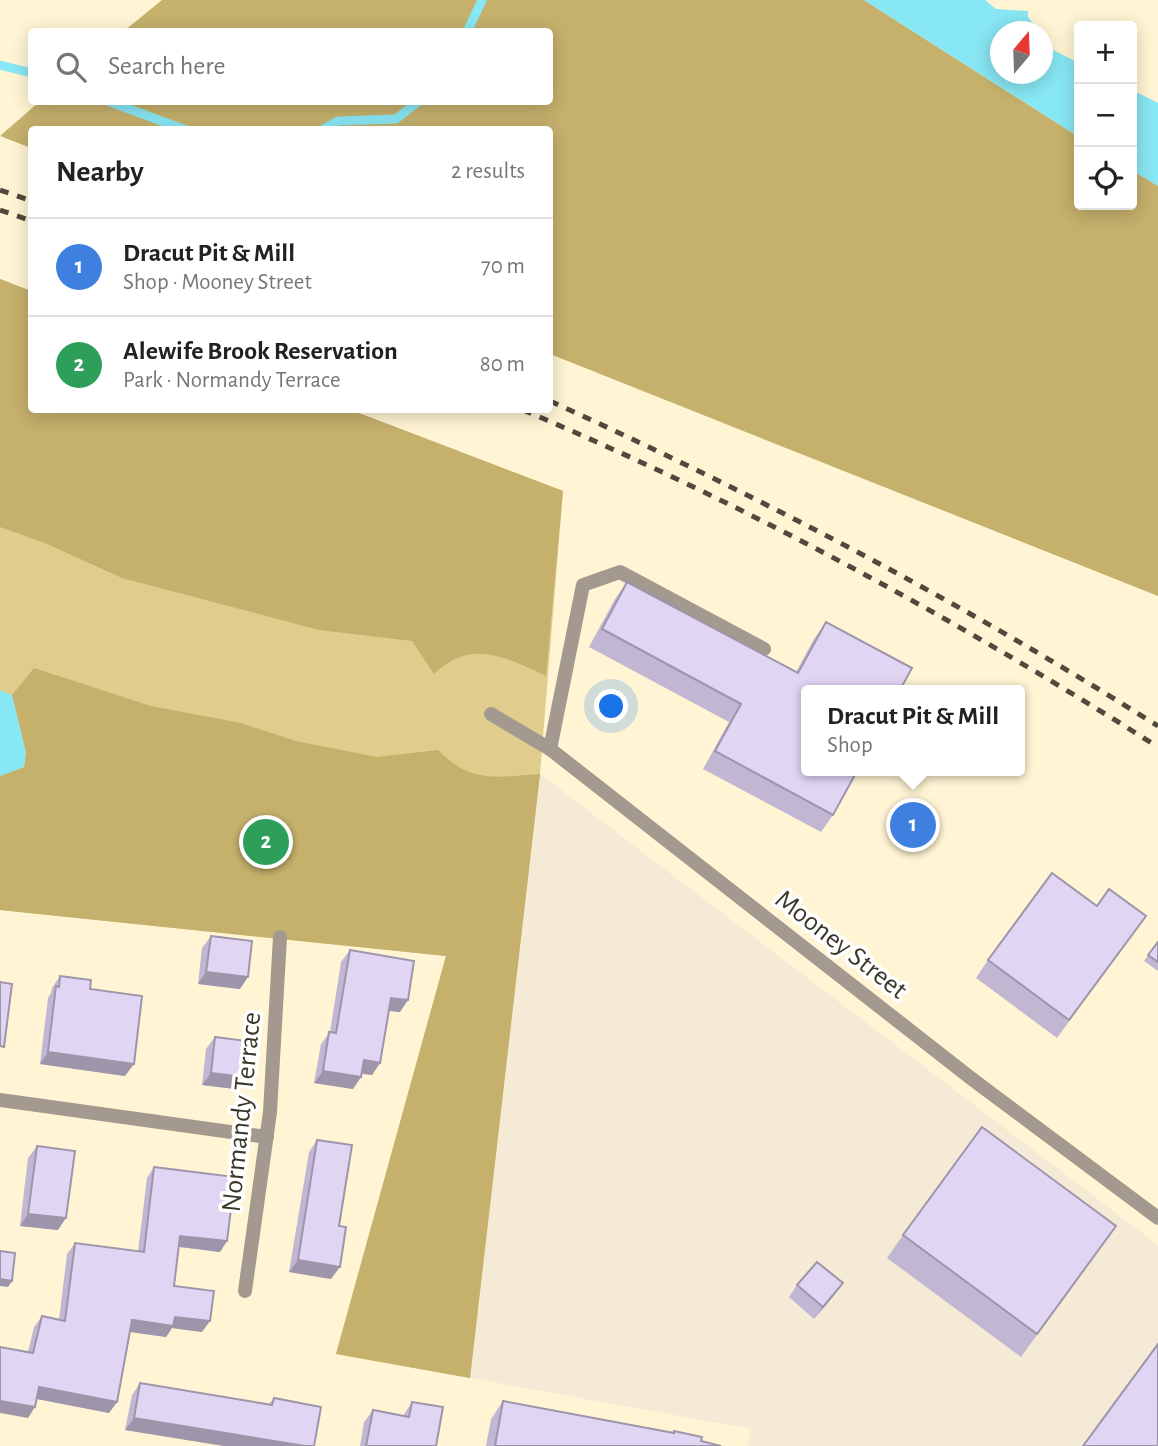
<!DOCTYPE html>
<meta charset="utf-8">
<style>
:root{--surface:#fff;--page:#f2f2f2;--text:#222;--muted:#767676;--line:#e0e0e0;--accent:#db2777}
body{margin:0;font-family:"Alegreya Sans",sans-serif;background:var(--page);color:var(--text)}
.controls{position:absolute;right:21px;top:21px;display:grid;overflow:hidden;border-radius:7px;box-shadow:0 4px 18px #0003}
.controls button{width:63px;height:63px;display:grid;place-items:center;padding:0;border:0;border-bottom:2px solid var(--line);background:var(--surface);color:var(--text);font:35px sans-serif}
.compass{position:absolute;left:990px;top:21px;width:63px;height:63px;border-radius:50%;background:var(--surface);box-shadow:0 4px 18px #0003;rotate:19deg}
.you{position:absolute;left:612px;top:707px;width:24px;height:24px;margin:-18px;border:5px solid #fff;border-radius:50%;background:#1a73e8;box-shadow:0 0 0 10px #1a73e833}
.badge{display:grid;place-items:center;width:46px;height:46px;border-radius:50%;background:var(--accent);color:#fff;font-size:23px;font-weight:700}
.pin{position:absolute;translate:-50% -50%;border:4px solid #fff;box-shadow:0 2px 7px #0006}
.popup{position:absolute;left:801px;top:685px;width:224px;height:91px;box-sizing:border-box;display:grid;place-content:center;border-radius:7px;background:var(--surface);filter:drop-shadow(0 2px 5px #0005);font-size:23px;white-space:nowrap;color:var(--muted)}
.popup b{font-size:26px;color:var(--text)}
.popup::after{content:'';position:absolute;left:50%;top:100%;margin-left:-14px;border:14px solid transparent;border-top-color:var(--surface)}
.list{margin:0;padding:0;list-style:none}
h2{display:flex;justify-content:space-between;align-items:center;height:91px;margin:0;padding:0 28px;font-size:30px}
h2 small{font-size:23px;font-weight:400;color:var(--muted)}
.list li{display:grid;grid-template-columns:46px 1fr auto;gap:21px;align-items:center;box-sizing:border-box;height:98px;padding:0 28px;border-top:2px solid var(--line)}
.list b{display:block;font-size:26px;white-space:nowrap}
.list p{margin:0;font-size:23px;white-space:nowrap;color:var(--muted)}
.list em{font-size:23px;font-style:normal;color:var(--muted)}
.icon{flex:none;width:38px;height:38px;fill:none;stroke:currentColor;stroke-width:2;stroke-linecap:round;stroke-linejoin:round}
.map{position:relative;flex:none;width:1158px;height:1446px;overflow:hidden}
.search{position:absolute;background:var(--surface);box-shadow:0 4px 18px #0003;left:28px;top:28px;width:525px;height:77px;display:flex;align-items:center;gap:18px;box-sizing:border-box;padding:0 24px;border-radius:7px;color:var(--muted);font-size:26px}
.panel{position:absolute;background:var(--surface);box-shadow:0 4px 18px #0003;left:28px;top:126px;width:525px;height:287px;border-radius:7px}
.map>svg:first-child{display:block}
.industrial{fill:#f5ead5}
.green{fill:#e0cd8d}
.forest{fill:#c5b06c}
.water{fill:#88e7f4}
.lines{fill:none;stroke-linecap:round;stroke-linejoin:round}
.stream{stroke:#88e7f4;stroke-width:9}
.lane{stroke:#a3998e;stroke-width:14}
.street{stroke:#a3998e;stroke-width:14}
.rail{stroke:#4f4a3b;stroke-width:5;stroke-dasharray:9 9;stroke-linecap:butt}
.wall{fill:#c2b7d2}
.shaded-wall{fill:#9e95ab}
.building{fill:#e1d5f4;stroke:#9e95ab;stroke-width:2}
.labels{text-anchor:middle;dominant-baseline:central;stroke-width:7;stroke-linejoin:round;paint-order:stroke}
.street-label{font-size:28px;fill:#3b372a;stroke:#fff}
</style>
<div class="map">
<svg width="1158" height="1446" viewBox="0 0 1158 1446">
<rect width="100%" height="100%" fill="#fff5d4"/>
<path class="industrial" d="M540 774 1158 1245V1446H748L751 1429 470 1378Z"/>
<path class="green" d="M0 279 31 291 32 410H351L563 491 540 774 470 1378 336 1354 446 956 0 910Z"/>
<g class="forest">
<path d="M162 0H864L1079 137V205H1132V170L1158 186V596L550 354V130H32L31 148 0 136 39 102H550V32L124 31Z"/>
<path d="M0 279 31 291 32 410H351L563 491 546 676C506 657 470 638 434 674L412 641 319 630 122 578 45 543 0 527Z"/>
<path d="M34 668 151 706 241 723 296 741 377 757 438 750C471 784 497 777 540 774L470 1378 336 1354 446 956 0 910V776L24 767 26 753 12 695Z"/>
</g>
<g class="water">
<path d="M864 0H985L996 9 1028 11V17L1039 31 1000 32V74H1042L1043 36 1053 50 1079 63V137Z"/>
<path d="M1132 90 1158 103V186L1132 170Z"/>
<path d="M0 690 12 695 26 753 24 767 0 776Z"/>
</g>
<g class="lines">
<g class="stream">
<path d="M467 32 482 0"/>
<path d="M0 65 32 73"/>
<path d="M110 102 186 130"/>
<path d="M322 130 338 121 396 119 418 102"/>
</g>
<path class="lane" d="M550 749 583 585 620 572 764 649"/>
<g class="street">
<path d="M491 714 550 749 972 1079 1158 1218"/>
<path d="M0 1100 267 1137"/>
<path d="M245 1291 270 1112 280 937"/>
</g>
<g class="rail">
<path d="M0 190 32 201"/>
<path d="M0 210 32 221"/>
<path d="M550 401C759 496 963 603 1158 726"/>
<path d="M523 410C744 503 956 619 1158 747"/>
</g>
</g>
<g class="wall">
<path d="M627 582 796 672 814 639 826 622 833 815 821 832 703 769 729 722 589 647 615 599Z"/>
<path d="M1097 906 1146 916 1057 1038 976 978 988 960Z"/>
<path d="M211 936 240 989 198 984 202 948Z"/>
<path d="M1158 942V971L1144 961Z"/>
<path d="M350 950 400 1012 389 1011 380 1063 372 1075 362 1074 353 1089 314 1083 321 1044 330 1032 341 962Z"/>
<path d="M60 976 90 989 125 1076 40 1064 48 998 51 993 52 988Z"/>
<path d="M215 1037 243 1077 235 1089 202 1085 206 1049Z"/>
<path d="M317 1140 339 1226 331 1279 289 1272 309 1152Z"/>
<path d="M37 1146 58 1230 20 1226 28 1158Z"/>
<path d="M154 1167 227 1241 220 1252 179 1247 174 1286 202 1332 172 1328 166 1337 130 1332 117 1402 109 1413 37 1399 28 1418V1352L34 1327 42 1316 59 1320 67 1254 75 1243 138 1251 147 1178Z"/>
<path d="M903 1235 1100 1248 1021 1357 887 1258Z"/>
<path d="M797 1285 834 1295 814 1319 789 1297Z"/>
<path d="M140 1383 269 1404 274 1398 314 1446H224L125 1430 132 1395Z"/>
<path d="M503 1401 673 1433 674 1431 701 1441 721 1446H486L491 1419Z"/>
<path d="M412 1402 436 1446H360L364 1422 373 1410 403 1416Z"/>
</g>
<g class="shaded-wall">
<path d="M206 972 248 977 240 989 198 984Z"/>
<path d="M391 998 408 1000 400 1012 383 1010Z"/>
<path d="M48 1052 134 1064 125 1076 40 1064Z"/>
<path d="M364 1060 380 1063 372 1075 355 1072Z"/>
<path d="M323 1071 361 1077 353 1089 314 1083Z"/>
<path d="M211 1073 243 1077 235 1089 202 1085Z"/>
<path d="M28 1214 66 1218 58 1230 20 1226Z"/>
<path d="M180 1236 227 1241 220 1252 173 1246Z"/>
<path d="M298 1260 340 1267 331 1279 289 1272Z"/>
<path d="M0 1279 12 1281 8 1287 0 1286Z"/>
<path d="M843 1283 834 1295 814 1319 823 1307Z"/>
<path d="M175 1317 210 1321 202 1332 172 1328 166 1337 124 1331 132 1320Z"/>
<path d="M39 1387 117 1402 109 1413 32 1398Z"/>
<path d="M0 1401 35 1407 28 1418 0 1413Z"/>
<path d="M134 1418 305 1446H224L125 1430Z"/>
</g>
<g class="building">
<path d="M627 582 798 673 826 622 912 668 900 690H806V771H857L833 815 715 751 741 704 602 629Z"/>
<path d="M1052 873 1097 906 1109 889 1146 916 1069 1020 988 960Z"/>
<path d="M211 936 252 941 248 977 206 972Z"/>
<path d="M1158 942V962L1148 955Z"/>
<path d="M350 950 414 961 408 1000 391 998 380 1063 364 1060 361 1077 323 1071 329 1032 336 1033Z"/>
<path d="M60 976 91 980 90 989 142 996 134 1064 48 1052 56 986 59 987Z"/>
<path d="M0 982 12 984 4 1047 0 1046Z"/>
<path d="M215 1037 247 1041 243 1077 211 1073Z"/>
<path d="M982 1127 1116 1226 1037 1334 903 1235Z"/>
<path d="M317 1140 352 1145 339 1226 346 1227 340 1267 298 1260Z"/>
<path d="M37 1146 75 1151 66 1218 28 1214Z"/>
<path d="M154 1167 235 1177 227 1241 180 1236 174 1286 214 1291 210 1321 175 1317 173 1326 132 1320 117 1402 39 1387 35 1407 0 1401V1347L33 1353 42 1316 65 1321 75 1243 144 1252Z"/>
<path d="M0 1251 15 1253 12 1281 0 1279Z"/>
<path d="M817 1262 843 1283 823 1307 797 1285Z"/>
<path d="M1158 1344V1446H1083Z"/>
<path d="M140 1383 272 1405 274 1398 321 1407 314 1446H305L134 1418Z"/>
<path d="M503 1401 674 1433V1431L702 1437 701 1441 721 1446H495Z"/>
<path d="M412 1402 443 1407 436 1446H366L373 1410 409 1417Z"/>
</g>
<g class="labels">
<g class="street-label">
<text transform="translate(841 945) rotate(38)">Mooney Street</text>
<text transform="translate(242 1112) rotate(-84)">Normandy Terrace</text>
</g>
</g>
</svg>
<div class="controls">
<button>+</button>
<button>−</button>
<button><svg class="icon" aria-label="locate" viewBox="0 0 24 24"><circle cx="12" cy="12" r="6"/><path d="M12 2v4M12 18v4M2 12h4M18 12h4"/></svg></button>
</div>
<svg class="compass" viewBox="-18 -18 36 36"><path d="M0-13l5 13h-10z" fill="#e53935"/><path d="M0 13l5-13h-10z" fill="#767676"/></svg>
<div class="you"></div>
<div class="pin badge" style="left:913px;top:825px;background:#3f7fe0">1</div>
<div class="popup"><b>Dracut Pit &amp; Mill</b>Shop</div>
<div class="pin badge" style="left:266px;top:842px;background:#2e9e5b">2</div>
<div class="search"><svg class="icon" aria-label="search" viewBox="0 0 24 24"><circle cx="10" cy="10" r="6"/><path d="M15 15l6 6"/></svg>Search here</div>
<section class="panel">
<h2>Nearby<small>2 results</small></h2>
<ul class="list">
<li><span class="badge" style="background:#3f7fe0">1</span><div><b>Dracut Pit &amp; Mill</b><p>Shop · Mooney Street</p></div><em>70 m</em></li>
<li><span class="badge" style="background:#2e9e5b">2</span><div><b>Alewife Brook Reservation</b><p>Park · Normandy Terrace</p></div><em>80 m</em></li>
</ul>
</section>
</div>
